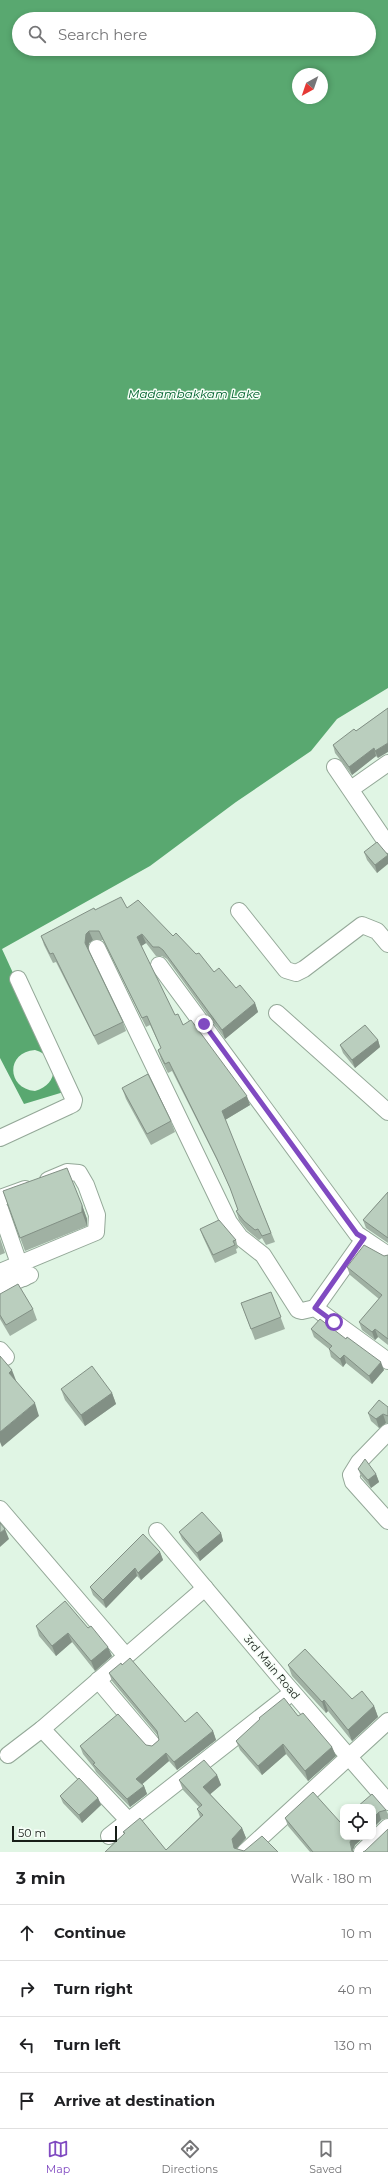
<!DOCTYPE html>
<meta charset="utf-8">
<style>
:root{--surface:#fff;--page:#f6f6f6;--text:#202124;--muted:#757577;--line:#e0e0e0;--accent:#804ac1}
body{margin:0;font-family:Montserrat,sans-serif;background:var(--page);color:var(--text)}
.controls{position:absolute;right:12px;bottom:12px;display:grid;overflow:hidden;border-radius:8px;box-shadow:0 2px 6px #0003}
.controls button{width:36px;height:36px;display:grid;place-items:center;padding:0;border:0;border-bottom:1px solid var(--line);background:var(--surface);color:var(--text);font:20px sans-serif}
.compass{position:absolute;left:292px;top:68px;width:36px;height:36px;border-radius:50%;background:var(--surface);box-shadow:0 2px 6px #0003;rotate:220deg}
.scale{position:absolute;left:12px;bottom:10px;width:105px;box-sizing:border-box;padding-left:4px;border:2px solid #171e18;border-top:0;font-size:11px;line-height:14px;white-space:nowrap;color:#171e18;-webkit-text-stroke:3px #f6fef7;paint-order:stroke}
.stop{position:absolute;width:12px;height:12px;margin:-9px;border:3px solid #804ac1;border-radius:50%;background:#fff}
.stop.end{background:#804ac1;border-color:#fff;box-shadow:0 1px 4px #0008}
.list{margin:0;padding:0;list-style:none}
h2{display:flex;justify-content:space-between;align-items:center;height:52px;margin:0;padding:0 16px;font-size:17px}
h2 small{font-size:13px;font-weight:400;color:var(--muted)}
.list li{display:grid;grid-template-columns:26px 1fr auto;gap:12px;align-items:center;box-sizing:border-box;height:56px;padding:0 16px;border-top:1px solid var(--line)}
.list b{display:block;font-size:15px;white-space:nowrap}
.list em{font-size:13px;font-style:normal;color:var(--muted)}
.icon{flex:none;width:22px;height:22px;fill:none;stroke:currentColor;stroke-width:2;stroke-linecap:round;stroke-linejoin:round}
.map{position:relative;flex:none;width:388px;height:1852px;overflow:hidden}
.search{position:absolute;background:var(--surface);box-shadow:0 2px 6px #0003;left:12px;right:12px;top:12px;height:44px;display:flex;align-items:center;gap:10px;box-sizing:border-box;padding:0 14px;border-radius:22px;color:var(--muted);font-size:15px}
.sheet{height:276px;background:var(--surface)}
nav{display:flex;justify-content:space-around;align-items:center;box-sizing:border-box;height:56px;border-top:1px solid var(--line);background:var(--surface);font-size:11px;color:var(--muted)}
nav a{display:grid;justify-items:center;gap:2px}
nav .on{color:var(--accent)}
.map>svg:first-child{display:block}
.water{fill:#59a870;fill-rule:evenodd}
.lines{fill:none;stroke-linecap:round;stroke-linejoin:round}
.street-casing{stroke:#94a898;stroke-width:18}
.street{stroke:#fff;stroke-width:16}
.wall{fill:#a0b1a3}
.shaded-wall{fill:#829085}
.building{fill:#bacebe;stroke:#829085}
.route{stroke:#804ac1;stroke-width:5}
.labels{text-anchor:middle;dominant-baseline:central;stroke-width:3;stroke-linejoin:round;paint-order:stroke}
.street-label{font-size:11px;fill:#171e18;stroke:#f6fef7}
.water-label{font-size:12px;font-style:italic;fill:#00622e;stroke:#f6fef7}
</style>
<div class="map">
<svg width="388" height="1852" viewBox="0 0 388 1852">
<rect width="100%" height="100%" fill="#e0f5e4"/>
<path class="water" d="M0 0H388V688L337 719 311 751 236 802 150 866 2 949 67 1091 24 1104 0 1058ZM19 19H369V49H19ZM298 74H322V98H298ZM35 1050C59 1057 60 1084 35 1091 6 1088 6 1052 35 1050Z"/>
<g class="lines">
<defs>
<g id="street">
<path d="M335 767 388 845"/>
<path d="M351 789 388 763"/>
<path d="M239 911 286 970 296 973 304 969 362 925 377 931 388 944"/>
<path d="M97 948 229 1222 240 1237 263 1255 298 1310 302 1311 315 1308 388 1361"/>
<path d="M159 965 357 1234 388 1255"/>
<path d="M277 1013 388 1112"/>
<path d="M0 1138 69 1106 73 1104 74 1100 18 979"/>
<path d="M0 1198 25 1189"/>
<path d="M0 1209 24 1278"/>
<path d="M0 1272 96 1232 97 1215 86 1185 79 1173 67 1172 48 1180"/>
<path d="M0 1288 30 1275"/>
<path d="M315 1308 364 1239"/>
<path d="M0 1350 6 1357"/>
<path d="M388 1432 359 1462 351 1475 353 1482 388 1521"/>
<path d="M0 1509 126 1656"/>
<path d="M157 1531 283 1681 388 1802"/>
<path d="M98 1680 153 1745"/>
<path d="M42 1729 128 1820"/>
<path d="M8 1755 42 1729 205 1588"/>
<path d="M109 1836 285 1698"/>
<path d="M245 1852 388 1721"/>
<path d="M362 1852 388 1827"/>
</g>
</defs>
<use href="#street" class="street-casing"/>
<use href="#street" class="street"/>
</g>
<g class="wall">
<path d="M388 708 378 758 376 756 352 775 335 753 333 745 356 731Z"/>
<path d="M364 852 388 854 377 873 367 860Z"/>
<path d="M127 908 173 936 214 972 255 1003 258 1012 225 1039 167 959 162 956H156L146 943 141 946 175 1015 250 1105 225 1120 275 1242 266 1245 262 1238 259 1240 247 1230 239 1220 236 1211 238 1210 233 1195 221 1168 172 1071 168 1073 161 1059 158 1050 161 1048 150 1025 146 1027 103 940H93L89 943 88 950 123 1022 126 1031 98 1045 56 962 53 963 44 945 41 936 95 910Z"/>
<path d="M378 1040 380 1047 355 1068 343 1053 340 1045Z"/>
<path d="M122 1088 171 1121 175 1132 151 1145 126 1099Z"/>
<path d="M3 1191 82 1205 87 1219V1226L25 1251Z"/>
<path d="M388 1192V1243L366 1228 363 1220Z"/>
<path d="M200 1229 236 1240 238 1248 236 1249 237 1253 215 1263 203 1237Z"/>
<path d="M0 1238 5 1253 0 1255Z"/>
<path d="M388 1255V1345L378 1337 375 1340 362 1330 359 1322 379 1299 350 1275 347 1267 384 1256Z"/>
<path d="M271 1292 285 1329 255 1340 241 1303Z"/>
<path d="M0 1294 33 1309 37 1320 10 1336 0 1319Z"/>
<path d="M311 1329 384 1370 372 1384 346 1363 343 1367 331 1357 329 1349 314 1337Z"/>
<path d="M61 1389 112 1393 116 1404 85 1426 65 1400Z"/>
<path d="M388 1407V1423H386L379 1428 371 1421 368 1413Z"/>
<path d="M358 1469 376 1474 379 1482 371 1488 361 1476Z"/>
<path d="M179 1532 221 1533 223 1541 200 1561 182 1539Z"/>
<path d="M160 1552 163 1560 141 1580 137 1576 106 1608 93 1595 90 1587Z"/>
<path d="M36 1626 88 1628 112 1656 95 1671 72 1642 56 1656 39 1636Z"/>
<path d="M122 1665 185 1722 213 1731 216 1740 177 1770 169 1761 142 1784 144 1786 147 1794 130 1807 96 1772 94 1768 83 1754 80 1746H152L159 1740 158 1736 112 1681 109 1673Z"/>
<path d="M288 1665 352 1699 374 1706 378 1717 352 1741 328 1711 326 1713 292 1676Z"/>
<path d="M298 1716 332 1747 336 1756 308 1781 286 1754 262 1775 240 1750 236 1741 260 1720 259 1718Z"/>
<path d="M217 1775 221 1785 210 1794 242 1828 246 1838 236 1849 244 1851 278 1852H105L124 1834 123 1832 166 1850 200 1817 197 1809 199 1807 183 1790 179 1780Z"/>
<path d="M60 1796 98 1798 101 1805 82 1823 63 1803Z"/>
<path d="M373 1807 386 1810 388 1814V1818L381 1820 373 1828Z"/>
<path d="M285 1818 343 1837H364L355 1845 353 1850V1851L354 1852H310L288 1826Z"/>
</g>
<g class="shaded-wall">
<path d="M388 743V752L378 758 375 751Z"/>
<path d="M374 748 376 756 352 775 349 767Z"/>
<path d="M388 855V864L377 873 375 865Z"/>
<path d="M89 931 93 940 89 943 88 952 85 943 86 934Z"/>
<path d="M142 934 146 943 140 947 137 937Z"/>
<path d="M255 1003 258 1012 225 1039 222 1030Z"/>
<path d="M378 1040 380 1047 355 1068 352 1060Z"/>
<path d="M247 1096 250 1105 225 1120 222 1111Z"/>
<path d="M82 1205 87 1219V1226L82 1212Z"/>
<path d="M375 1329 378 1337 375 1340 372 1332Z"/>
<path d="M344 1355 346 1363 343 1367 340 1359Z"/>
<path d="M381 1362 384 1370 372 1384 369 1376Z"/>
<path d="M12 1370 17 1383 9 1373Z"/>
<path d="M112 1393 116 1404 85 1426 81 1415Z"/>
<path d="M35 1403 39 1416 2 1447 0 1442V1432Z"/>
<path d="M383 1414 386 1423 379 1428 376 1419Z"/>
<path d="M376 1474 379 1482 371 1488 368 1480Z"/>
<path d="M5 1529 9 1539 0 1547V1533Z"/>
<path d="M221 1533 223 1541 200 1561 197 1553Z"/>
<path d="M160 1552 163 1560 141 1580 138 1573Z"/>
<path d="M135 1568 137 1576 106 1608 103 1600Z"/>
<path d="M68 1633 72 1642 56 1656 52 1646Z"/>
<path d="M108 1647 112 1656 95 1671 91 1661Z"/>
<path d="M324 1700 328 1711 326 1713 322 1702Z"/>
<path d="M374 1706 378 1717 352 1741 348 1730Z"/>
<path d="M213 1731 216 1740 177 1770 174 1762Z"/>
<path d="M283 1744 286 1754 262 1775 258 1766Z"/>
<path d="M332 1747 336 1756 308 1781 305 1771Z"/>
<path d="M166 1753 169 1761 139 1787 136 1779Z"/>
<path d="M217 1775 221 1785 207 1797 203 1787Z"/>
<path d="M144 1786 147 1794 130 1807 127 1799Z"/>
<path d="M98 1798 101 1805 82 1823 79 1815Z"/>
<path d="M379 1812 381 1820 373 1828V1818Z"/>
<path d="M242 1828 246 1838 236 1849 234 1848 232 1839Z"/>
<path d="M353 1837H364L355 1845 353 1850V1852L350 1842Z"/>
</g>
<g class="building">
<path d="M388 708V743L375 751 374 748 349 767 333 745 354 729 356 731Z"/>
<path d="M377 842 388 855 375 865 364 852Z"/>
<path d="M121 897 127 908 138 900 173 936 176 933 196 954 199 953 214 972 219 968 236 988 240 985 255 1003 222 1030 163 950 159 947H153L142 934 137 937 175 1015 178 1014 183 1025 191 1020 247 1096 222 1111 271 1233 262 1236 258 1229 255 1230 244 1221 236 1211 238 1210 230 1188 217 1159 169 1062 165 1064 158 1050 161 1048 147 1016 142 1018 99 931H89L86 934 85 943 123 1022 94 1036 53 953 50 954 41 936 94 908 95 910Z"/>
<path d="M365 1025 378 1040 352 1060 340 1045Z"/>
<path d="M148 1074 171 1121 147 1134 122 1088Z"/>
<path d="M67 1168 82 1205V1212L20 1238 3 1191Z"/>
<path d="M388 1192V1238L363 1220Z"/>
<path d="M219 1220 236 1240 233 1241 235 1245 213 1255 200 1229Z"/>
<path d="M364 1245 384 1256 388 1255V1339L375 1329 372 1332 359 1322 382 1295 347 1267Z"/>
<path d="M18 1284 33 1309 6 1325 0 1315V1294Z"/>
<path d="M271 1292 281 1317 251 1329 241 1303Z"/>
<path d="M320 1319 346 1339 347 1337 381 1362 369 1376 344 1355 340 1359 329 1349 332 1346 311 1329Z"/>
<path d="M0 1356 12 1370 9 1373 35 1403 0 1432Z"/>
<path d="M92 1366 112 1393 81 1415 61 1389Z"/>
<path d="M379 1400 388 1407V1416L383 1414 376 1419 368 1413Z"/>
<path d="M365 1459 376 1474 368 1480 358 1469Z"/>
<path d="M202 1512 221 1533 197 1553 179 1532Z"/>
<path d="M0 1523 5 1529 0 1533Z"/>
<path d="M143 1534 160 1552 138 1573 135 1568 103 1600 90 1587Z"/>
<path d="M65 1601 88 1628 91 1626 108 1647 91 1661 68 1633 52 1646 36 1626Z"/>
<path d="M305 1649 352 1699 362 1691 374 1706 348 1730 324 1700 322 1702 288 1665Z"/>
<path d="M130 1658 185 1722 197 1712 213 1731 174 1762 166 1753 136 1779 144 1786 127 1799 93 1764 95 1763 80 1746 118 1714 146 1745 152 1746 159 1740 157 1731 109 1673 121 1663 122 1665Z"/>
<path d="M284 1698 298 1716 303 1713 332 1747 305 1771 283 1744 258 1766 236 1741 260 1719 259 1718Z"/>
<path d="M204 1760 217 1775 203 1787 242 1828 232 1839 234 1848 244 1851 262 1836 278 1852H105L125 1833 123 1832 140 1818 166 1850 203 1815 197 1809 202 1805 179 1780Z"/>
<path d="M79 1778 98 1798 79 1815 60 1796Z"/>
<path d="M313 1792 340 1822 343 1819V1837H353L350 1842 352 1851 354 1852H313L285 1818Z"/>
<path d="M372 1794 386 1810 379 1812 373 1818V1807H357Z"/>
<path d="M388 1829V1852H363L365 1851Z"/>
</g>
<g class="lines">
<path class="route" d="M204 1024 357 1234 364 1238 315 1308 334 1322"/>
</g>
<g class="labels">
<g class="street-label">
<text transform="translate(272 1667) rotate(50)">3rd Main Road</text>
</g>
<g class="water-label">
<text x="194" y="393">Madambakkam Lake</text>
</g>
</g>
</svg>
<div class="controls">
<button><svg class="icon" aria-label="locate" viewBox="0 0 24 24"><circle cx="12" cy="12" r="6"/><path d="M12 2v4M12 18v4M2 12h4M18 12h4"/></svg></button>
</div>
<svg class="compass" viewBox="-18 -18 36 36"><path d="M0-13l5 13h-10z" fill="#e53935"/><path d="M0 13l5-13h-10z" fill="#757577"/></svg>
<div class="scale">50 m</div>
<div class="stop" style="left:334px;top:1322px"></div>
<div class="stop end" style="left:204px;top:1024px"></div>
<div class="search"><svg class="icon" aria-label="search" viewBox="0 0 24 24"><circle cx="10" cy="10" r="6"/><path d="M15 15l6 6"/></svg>Search here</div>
</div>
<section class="sheet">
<h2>3 min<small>Walk · 180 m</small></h2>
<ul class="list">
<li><svg class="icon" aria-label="ahead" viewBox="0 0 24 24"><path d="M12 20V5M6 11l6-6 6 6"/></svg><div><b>Continue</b></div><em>10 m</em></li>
<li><svg class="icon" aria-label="right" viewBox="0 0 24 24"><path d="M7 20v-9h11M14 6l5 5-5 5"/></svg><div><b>Turn right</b></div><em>40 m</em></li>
<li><svg class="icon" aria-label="left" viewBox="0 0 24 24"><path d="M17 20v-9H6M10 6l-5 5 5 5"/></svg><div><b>Turn left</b></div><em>130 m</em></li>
<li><svg class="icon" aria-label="arrive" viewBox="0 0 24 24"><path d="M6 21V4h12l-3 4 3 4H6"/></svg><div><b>Arrive at destination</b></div></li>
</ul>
</section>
<nav>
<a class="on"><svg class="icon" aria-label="map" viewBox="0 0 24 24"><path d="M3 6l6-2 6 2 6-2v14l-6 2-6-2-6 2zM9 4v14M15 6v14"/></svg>Map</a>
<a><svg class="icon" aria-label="directions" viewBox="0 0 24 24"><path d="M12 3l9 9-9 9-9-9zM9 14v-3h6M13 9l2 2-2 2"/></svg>Directions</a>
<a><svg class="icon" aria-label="saved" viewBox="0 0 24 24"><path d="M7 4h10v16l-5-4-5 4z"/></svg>Saved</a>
</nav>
